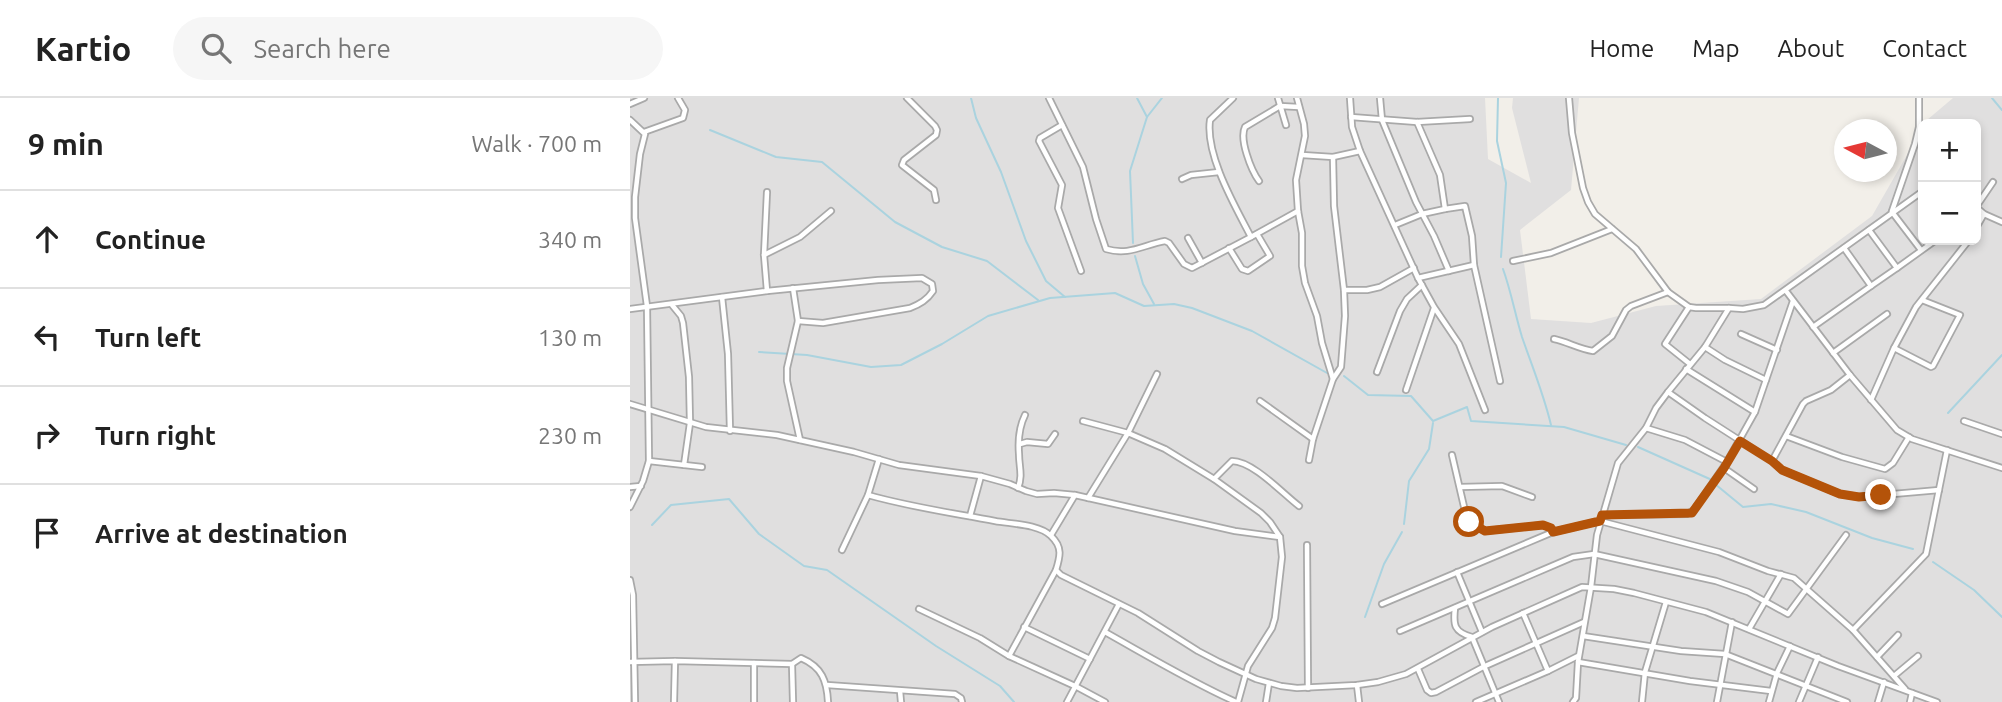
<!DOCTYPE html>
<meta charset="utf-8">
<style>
:root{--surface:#fff;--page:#f6f6f6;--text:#222;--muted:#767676;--line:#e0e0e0}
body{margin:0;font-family:Ubuntu,sans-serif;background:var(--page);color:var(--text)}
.controls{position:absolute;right:21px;top:21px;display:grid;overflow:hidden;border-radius:10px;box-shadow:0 4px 10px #0003}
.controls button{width:63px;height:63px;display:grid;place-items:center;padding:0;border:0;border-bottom:2px solid var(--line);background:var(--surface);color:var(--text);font:35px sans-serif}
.compass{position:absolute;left:1204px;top:21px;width:63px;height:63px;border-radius:50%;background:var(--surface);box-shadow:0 4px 10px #0003;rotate:277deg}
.stop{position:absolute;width:21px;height:21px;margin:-16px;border:5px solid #b45309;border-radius:50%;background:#fff}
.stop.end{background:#b45309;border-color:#fff;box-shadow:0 2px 7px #0008}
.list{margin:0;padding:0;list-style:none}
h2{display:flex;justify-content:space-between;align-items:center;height:91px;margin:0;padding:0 28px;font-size:30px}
h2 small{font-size:23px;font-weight:400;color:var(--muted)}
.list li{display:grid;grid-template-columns:46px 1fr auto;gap:21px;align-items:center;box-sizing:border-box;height:98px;padding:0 28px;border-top:2px solid var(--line)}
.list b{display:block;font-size:26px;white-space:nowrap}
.list em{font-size:23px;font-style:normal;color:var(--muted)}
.icon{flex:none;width:38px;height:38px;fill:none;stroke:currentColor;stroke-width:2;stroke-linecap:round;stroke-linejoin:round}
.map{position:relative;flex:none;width:1372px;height:604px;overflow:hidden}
header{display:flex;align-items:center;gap:42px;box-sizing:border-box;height:98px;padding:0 35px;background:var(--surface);border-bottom:2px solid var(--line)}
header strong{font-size:33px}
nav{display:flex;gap:38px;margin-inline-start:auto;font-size:24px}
.search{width:490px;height:63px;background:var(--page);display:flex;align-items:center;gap:18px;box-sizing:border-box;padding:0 24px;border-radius:38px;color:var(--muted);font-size:26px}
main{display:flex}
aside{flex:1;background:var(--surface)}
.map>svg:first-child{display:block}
.residential{fill:#e0dfdf}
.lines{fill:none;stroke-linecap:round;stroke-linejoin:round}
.stream{stroke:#aad3df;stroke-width:2}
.minor-casing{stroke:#a9a9a9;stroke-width:8}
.minor{stroke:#fff;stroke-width:4.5}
.route{stroke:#b45309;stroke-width:9}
</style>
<header>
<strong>Kartio</strong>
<div class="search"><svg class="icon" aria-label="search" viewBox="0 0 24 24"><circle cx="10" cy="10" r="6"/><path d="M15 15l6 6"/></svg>Search here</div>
<nav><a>Home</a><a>Map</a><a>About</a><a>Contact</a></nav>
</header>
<main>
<aside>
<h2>9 min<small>Walk · 700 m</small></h2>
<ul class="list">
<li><svg class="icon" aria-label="ahead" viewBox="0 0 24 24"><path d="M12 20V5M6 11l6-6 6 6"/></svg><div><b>Continue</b></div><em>340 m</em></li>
<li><svg class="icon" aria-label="left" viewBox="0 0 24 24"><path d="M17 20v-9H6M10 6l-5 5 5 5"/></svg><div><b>Turn left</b></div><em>130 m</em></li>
<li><svg class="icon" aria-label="right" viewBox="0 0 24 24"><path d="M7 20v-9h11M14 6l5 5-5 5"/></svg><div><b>Turn right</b></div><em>230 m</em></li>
<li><svg class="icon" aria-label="arrive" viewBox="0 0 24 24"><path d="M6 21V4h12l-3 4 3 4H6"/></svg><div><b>Arrive at destination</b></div></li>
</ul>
</aside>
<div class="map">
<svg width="1372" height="604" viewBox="0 0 1372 604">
<rect width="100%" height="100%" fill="#f2efe9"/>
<path class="residential" d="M0 0H855L858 61 901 85 882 10 883 0H949L941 92 890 132 901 221 961 225 1026 208 1131 201 1242 118 1293 29V142H1346V26H1295L1297 22 1323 0H1372V604H0Z"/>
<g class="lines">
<g class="stream">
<path d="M341 0 346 20 371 74 396 143 416 183 435 199"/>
<path d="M868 0 867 43 876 85 871 159"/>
<path d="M1362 0 1372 12"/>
<path d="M517 19 532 0"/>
<path d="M80 32 146 59 192 64 265 124 312 149 357 163 408 202"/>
<path d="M503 145 500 73 517 19 507 0"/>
<path d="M505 158 513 186 524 206"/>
<path d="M873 171C881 193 885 216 892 239 902 268 914 297 921 327"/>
<path d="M129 254 177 257 241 269 271 267 312 246 358 218 420 200 485 195 514 208 544 206 562 210 622 233 697 275"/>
<path d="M714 278 738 297 781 298 803 323 837 309 841 323 934 329 996 347"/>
<path d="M1318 315 1372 257"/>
<path d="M1008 349 1082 382"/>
<path d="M1085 386 1113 409 1141 406 1176 414 1242 440 1283 451"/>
<path d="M774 426 779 383 799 351 803 325"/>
<path d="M22 427 41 407 99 401 129 436 174 468 197 472 306 548 370 588 384 604"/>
<path d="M1303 464 1344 492 1372 519"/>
<path d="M735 519 754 466 772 434"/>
</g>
<defs>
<g id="minor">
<path d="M277 0 305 28 307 32 306 37 274 62 272 67 304 92 306 102"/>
<path d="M419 0 453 69 466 121 476 151C499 158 513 147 535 143L539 145 554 166 562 170 621 139"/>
<path d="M603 0 580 22C575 57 605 108 621 139L668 113"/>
<path d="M648 0 656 27"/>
<path d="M667 0 674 26 675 38 666 82 668 113 672 135V168L675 185 687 218 692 245 703 281 683 341 679 362"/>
<path d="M720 0 722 29 730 53 788 180 804 209 829 246 855 312"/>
<path d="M750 0 752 22 786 104 804 138 819 173"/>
<path d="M939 0 942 35 953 90 958 104 965 116 1006 151 1038 194 1059 209 1066 210H1099L1113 211 1134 207 1293 93"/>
<path d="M0 6 14 0"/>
<path d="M721 19 787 24 840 21"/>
<path d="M0 22 15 36 10 56 5 99V120L17 208 19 363 13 383 0 409"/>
<path d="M432 27 410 40 409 43 432 87 428 110 451 173"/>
<path d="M14 34 53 20 55 12 48 0"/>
<path d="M672 57 703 59 730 53"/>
<path d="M552 81 561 77 589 74"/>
<path d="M629 83C621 72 609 41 615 29L650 8 669 9"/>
<path d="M1346 109 1354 116 1372 124"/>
<path d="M1346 109 1363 84"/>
<path d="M815 111 835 108 842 138 844 167 870 283"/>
<path d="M1262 113 1285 46 1289 29V0"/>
<path d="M1262 114 1291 152"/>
<path d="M765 127 792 116 815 111 810 77 787 24"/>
<path d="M1346 130 1354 116"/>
<path d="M1239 132 1267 170 1306 142"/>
<path d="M558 140 572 165"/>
<path d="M599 150 612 171 618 173 640 158 627 136"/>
<path d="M134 157 170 139 201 113"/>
<path d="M883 163 921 155 982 131"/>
<path d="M788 180 844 167"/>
<path d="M1241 188 1267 170"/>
<path d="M163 190 168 223 157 270V283L170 342"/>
<path d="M714 192H737L750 189 784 170"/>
<path d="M137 193 134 157 137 94"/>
<path d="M1156 193 1220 277 1267 332 1282 341 1372 370"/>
<path d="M92 199 98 256 100 333"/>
<path d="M42 207 51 218 53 225 59 279 60 325 54 367"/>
<path d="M1059 209 1035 246 1060 266"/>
<path d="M0 211 137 193 248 182 292 180 302 186 303 193C297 202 290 206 280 210L193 225 168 223"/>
<path d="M1183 229 1241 188 1214 150"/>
<path d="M1111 236 1147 252"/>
<path d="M924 241C938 244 949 251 963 253L982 238 996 212 1001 208 1038 194"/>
<path d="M1075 249 1095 262 1136 282"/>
<path d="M1264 250 1301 269 1303 268 1330 217 1292 202"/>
<path d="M1203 255 1257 216"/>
<path d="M1056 271 1125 314"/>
<path d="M747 274 770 213 777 201 792 187"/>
<path d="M703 281 711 269 715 218 714 192 704 108 703 59"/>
<path d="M776 292 804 210"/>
<path d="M1038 294 1075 320 1142 363 1152 372 1210 396 1229 399 1309 392"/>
<path d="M1241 302 1264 250 1286 209 1339 142"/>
<path d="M630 303 683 341"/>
<path d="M0 306 76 329 147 337 224 354 269 367 351 378 380 386 396 393 407 396 424 395 445 397 605 433 650 439"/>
<path d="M453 323 498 335 535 351 584 381 631 415 640 424 650 439 652 459 645 520 642 530 618 568 608 604"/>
<path d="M1334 323 1372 336"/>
<path d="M1016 330 1055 342 1097 364"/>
<path d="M1156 338 1212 359 1255 371 1263 365 1279 339"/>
<path d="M390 346 397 344 418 346 425 336"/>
<path d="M822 357 835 413 839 424 855 433 913 427 921 430 923 434"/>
<path d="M19 363 72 369"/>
<path d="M1142 363 1173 306 1176 303 1201 292 1220 277"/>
<path d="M1094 370 1124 391"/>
<path d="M584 381 602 363C623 363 653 396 669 408"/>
<path d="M0 389 11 388"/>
<path d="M830 389 872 388 902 399"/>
<path d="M388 390C393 377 389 369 389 356 388 343 389 329 395 317"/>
<path d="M238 397C280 409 323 415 365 423 381 426 409 426 421 438 433 449 430 459 426 472L431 477 508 515 568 553 589 564 626 581 651 588 667 590 727 587 748 584 776 576 862 529 952 489 984 491 1004 495 1076 514 1208 568 1307 604"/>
<path d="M458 400 498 335 527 276"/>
<path d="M972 417 1057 416 1064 412 1097 364 1125 314 1163 203"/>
<path d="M340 418 351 378"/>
<path d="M421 437 445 397"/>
<path d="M677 447 678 590"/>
<path d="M212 452 238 397 249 361"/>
<path d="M827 474 852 534"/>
<path d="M0 482 3 497 5 604"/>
<path d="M752 506 923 434 970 423 1089 454 1138 473 1164 480 1223 532 1275 591"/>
<path d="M825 510C823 527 824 534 842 539L869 604"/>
<path d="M289 511 350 540 379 558 447 589 475 604"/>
<path d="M893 515 918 573"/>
<path d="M394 529 460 561"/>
<path d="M1119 531 1151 476"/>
<path d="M1223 532 1296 456 1317 352"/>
<path d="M770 533 943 459 964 456 1086 483 1118 494 1158 516 1216 437"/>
<path d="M475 534C518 558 561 584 606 604"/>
<path d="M953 538 1051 553 1095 556 1217 604"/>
<path d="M379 558 426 472"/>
<path d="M1247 559 1268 537"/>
<path d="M0 564 45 563 162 566 171 560C192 569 197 583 198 604"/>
<path d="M948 564 1060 583 1141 593"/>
<path d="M162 566 163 604"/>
<path d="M788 571 797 592 801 595 806 594 853 569 954 524"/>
<path d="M1264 578 1288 558"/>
<path d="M197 587 325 596 331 600 332 604"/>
<path d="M727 587 729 604"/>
<path d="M270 593 271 604"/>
<path d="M44 604 45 563"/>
<path d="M124 604V565"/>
<path d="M437 604 489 506"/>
<path d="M636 604 639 585"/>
<path d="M846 604 918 573 948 558"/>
<path d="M943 604 946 600 948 564 961 489 967 437 988 365 1016 330 1026 310 1038 294 1075 249 1099 210"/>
<path d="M1012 604 1015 574 1036 504"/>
<path d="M1087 604 1102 524"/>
<path d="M1139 604 1147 575 1160 548"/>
<path d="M1169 604 1188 559"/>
<path d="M1248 604 1254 584"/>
<path d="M1280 604 1282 595"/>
</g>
</defs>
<use href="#minor" class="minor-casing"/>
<use href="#minor" class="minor"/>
</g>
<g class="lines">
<path class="route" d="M839 424 855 433 913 427 921 430 923 434 970 423 972 417 1062 415 1094 370 1110 343 1142 363 1152 372 1210 396 1229 399 1251 397"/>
</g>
</svg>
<div class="controls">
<button>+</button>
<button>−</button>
</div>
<svg class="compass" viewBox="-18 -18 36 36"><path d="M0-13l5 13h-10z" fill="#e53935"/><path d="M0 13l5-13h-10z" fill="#767676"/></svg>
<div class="stop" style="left:839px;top:424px"></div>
<div class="stop end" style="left:1251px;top:397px"></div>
</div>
</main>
